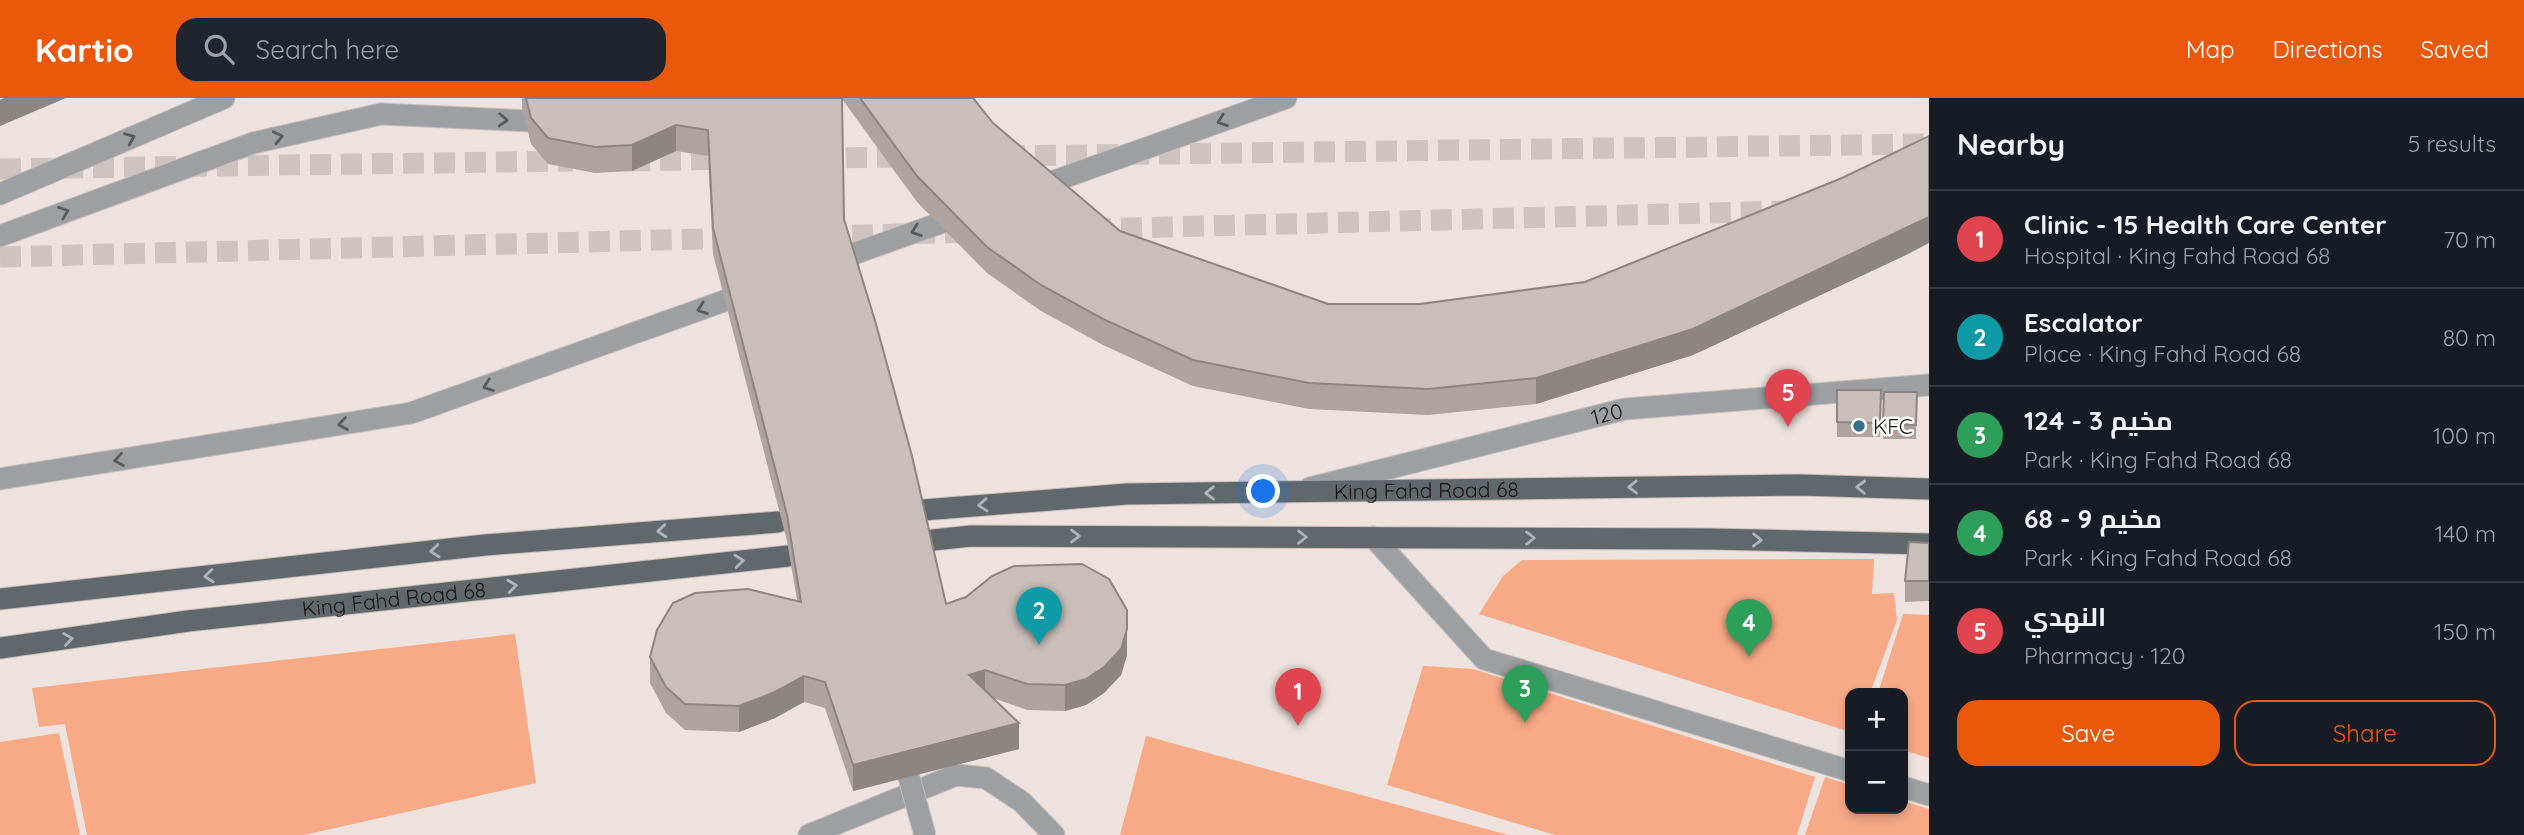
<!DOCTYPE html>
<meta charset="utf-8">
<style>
:root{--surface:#171b24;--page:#20242c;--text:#f1f3f6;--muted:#9ea1a6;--line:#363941;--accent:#ea580c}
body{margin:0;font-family:Quicksand,Cairo,sans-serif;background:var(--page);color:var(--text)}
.controls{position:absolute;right:21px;bottom:21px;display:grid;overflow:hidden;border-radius:14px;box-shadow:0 4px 10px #0003}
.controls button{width:63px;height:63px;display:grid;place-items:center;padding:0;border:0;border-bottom:2px solid var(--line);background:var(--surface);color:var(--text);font:35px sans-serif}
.you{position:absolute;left:1264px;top:394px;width:24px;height:24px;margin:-18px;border:5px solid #fff;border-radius:50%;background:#1a73e8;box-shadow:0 0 0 10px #1a73e833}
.badge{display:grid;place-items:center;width:46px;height:46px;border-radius:50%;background:var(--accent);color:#fff;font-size:23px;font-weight:700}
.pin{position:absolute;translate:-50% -58px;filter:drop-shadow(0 2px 4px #0008)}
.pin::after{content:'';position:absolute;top:37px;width:24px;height:21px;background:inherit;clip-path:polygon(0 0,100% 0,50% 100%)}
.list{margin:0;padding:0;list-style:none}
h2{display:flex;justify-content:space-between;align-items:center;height:91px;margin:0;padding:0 28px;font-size:30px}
h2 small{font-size:23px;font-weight:400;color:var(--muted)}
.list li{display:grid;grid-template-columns:46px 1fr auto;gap:21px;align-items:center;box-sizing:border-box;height:98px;padding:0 28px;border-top:2px solid var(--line)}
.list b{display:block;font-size:26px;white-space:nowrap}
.list p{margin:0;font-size:23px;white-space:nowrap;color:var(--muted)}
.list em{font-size:23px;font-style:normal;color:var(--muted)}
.actions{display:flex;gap:14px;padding:21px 28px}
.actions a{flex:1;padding:16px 0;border:2px solid var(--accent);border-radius:21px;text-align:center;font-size:24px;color:var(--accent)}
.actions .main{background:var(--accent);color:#fff}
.icon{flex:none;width:38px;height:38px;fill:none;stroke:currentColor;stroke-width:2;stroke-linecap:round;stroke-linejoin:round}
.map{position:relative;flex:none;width:1929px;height:737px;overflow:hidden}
header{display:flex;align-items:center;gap:42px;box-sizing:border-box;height:98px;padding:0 35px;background:var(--accent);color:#fff}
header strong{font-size:33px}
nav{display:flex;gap:38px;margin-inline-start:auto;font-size:24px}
.search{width:490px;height:63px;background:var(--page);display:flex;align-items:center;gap:18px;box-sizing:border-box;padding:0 24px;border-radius:21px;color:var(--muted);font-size:26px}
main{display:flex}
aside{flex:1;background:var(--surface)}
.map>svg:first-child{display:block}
.green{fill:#f8a986}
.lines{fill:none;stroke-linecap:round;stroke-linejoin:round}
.minor-tunnel{stroke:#cdc3bf;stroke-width:21;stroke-dasharray:21 10;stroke-linecap:butt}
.pedestrian-casing{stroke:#c7bdb9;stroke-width:23}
.minor-casing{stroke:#c7bdb9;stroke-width:23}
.primary-casing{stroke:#c7bdb9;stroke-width:23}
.pedestrian{stroke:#9ca0a3;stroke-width:21}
.minor{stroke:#9ca0a3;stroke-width:21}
.primary{stroke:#60686c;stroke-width:21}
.pedestrian-bridge-casing{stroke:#c7bdb9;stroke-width:23;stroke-linecap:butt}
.pedestrian-bridge{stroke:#9ca0a3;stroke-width:21}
.wall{fill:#ada39f}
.shaded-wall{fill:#8d8582}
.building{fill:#c9beb9;stroke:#8d8582;stroke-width:2}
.oneway{stroke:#5a5a5b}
.oneway2{stroke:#b0b4b6}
.poi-dot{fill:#37708a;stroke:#fff;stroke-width:2.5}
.labels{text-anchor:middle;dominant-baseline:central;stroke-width:5;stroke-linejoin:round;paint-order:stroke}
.street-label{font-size:21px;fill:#181413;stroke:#fff}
.poi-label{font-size:21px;fill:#181413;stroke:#fff;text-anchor:start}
</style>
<header>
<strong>Kartio</strong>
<div class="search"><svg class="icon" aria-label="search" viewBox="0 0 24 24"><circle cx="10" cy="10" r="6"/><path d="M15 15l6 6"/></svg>Search here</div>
<nav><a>Map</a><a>Directions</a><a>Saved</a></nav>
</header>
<main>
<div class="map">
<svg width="1929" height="737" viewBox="0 0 1929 737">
<rect width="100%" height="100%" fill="#ede2dd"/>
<g class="green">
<path d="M1874 461 1872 496 1894 495 1897 522 1870 595H1850V634L1479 516 1503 478 1522 462Z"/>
<path d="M1903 516 1929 517V660L1903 652V595H1878Z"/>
<path d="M515 536 536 685 304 737H87L65 626 39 629 32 590Z"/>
<path d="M1423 568 1473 571 1815 679 1797 737H1555L1387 687Z"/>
<path d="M59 635 80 737H0V644Z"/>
<path d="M1146 638 1508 737H1120Z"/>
<path d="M1825 679 1850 687V711H1903V703L1929 711V737H1805Z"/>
</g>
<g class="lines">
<g class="minor-tunnel">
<path d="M1004 58 1929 46"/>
<path d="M815 60 912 59"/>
<path d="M629 63 737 61"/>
<path d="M0 71 573 63"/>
<path d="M1090 131 1786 113"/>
<path d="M821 138 974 134"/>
<path d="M0 159 740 140"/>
</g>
<defs>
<g id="pedestrian">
<path d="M1032 91 1286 0"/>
<path d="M0 96 224 0"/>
<path d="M0 138 253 45 381 16 552 24"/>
<path d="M828 165 963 117"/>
<path d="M0 381 411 315 752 193"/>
</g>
<g id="minor">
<path id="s1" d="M1310 390 1625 311 1929 287"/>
<path d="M1373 439 1484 561 1850 673"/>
<path d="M1903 689 1929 697"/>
<path d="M809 737 956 677 986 680 1022 704 1054 737"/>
</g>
<g id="primary">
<path id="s2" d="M923 412 1127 396 1800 387 1929 391"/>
<path d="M933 442 971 438 1710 441 1929 446"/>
<path d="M0 501 485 447 778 424"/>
<path id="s3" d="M0 550 188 523 788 458"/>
</g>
</defs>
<use href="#pedestrian" class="pedestrian-casing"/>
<use href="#minor" class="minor-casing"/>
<use href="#primary" class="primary-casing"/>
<use href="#pedestrian" class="pedestrian"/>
<use href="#minor" class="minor"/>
<use href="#primary" class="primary"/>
<defs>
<path id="pedestrian-bridge" d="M901 651 925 737"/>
</defs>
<use href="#pedestrian-bridge" class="pedestrian-bridge-casing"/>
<use href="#pedestrian-bridge" class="pedestrian-bridge"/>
</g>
<g class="wall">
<path d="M522 0H973L993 25 1120 133 1328 206H1420L1908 156 1693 257 1536 306 1428 317 1309 311 1193 288 1103 247 1041 213 987 175 917 104 842 1 844 121 946 506 1127 557 1121 577 1104 595 1086 607 1065 613 1027 612 993 600 1019 651 853 693 825 610 804 604 775 620 739 634 685 632 666 615 650 585V559L797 502 787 443 713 156 708 58 676 53 632 73 595 75 548 66 531 46 522 10Z"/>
<path d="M1837 292 1881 306 1880 339H1837Z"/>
<path d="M1884 294H1917L1916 341H1883Z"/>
<path d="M1929 445V503L1905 504V483Z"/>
</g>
<g class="shaded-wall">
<path d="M4 0H66L0 28V2Z"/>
<path d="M676 27V53L632 73V47Z"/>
<path d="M1929 119V145L1908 156 1693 257 1536 306V280Z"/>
<path d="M1127 531V557L1121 577 1104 595 1086 607 1065 613V587Z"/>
<path d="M985 572V598L969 577Z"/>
<path d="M804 578V604L775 620 739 634V608Z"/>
<path d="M1019 625V651L853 693V667Z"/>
</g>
<g class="building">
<path d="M526 0H842L844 121 876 226 912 358 946 506 966 499 992 478 1014 468 1082 466 1109 481 1127 512V531L1121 551 1104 569 1086 581 1065 587 1027 586 985 572 969 577 1019 625 853 667 825 584 804 578 775 594 739 608 685 606 666 589 650 559 657 532 673 505 695 495 748 491 801 504 787 417 713 130 708 32 676 27 632 47 595 49 548 40 531 20Z"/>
<path d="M860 0H973L993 25 1120 133 1328 206H1420L1585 184 1842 80 1929 38V119L1693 231 1536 280 1428 291 1309 285 1193 262 1103 221 1041 187 987 149 917 78Z"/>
<path d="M1837 292H1881L1880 325 1837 324Z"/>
<path d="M1884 294H1917L1916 327 1883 326Z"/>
<path d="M1909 444 1929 445V483H1905Z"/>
</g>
<defs><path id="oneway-chevron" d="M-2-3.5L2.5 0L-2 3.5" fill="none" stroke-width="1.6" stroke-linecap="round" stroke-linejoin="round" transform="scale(1.75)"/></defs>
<g class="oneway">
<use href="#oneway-chevron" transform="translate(503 22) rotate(3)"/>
<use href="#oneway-chevron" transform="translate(1222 23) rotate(160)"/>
<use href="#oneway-chevron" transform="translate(278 39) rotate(-13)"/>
<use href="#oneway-chevron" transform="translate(130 40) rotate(-23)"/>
<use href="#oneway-chevron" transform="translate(64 114) rotate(-20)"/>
<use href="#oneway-chevron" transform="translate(916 133) rotate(160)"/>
<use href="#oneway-chevron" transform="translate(702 211) rotate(160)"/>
<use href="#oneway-chevron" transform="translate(488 288) rotate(160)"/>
<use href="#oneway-chevron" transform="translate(343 326) rotate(171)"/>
<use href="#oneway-chevron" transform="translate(119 362) rotate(171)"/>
</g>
<g class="oneway2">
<use href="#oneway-chevron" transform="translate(1633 389) rotate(179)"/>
<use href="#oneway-chevron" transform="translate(1861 389) rotate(-178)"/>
<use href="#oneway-chevron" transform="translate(1210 395) rotate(179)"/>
<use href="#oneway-chevron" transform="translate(983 407) rotate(176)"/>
<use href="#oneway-chevron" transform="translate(662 433) rotate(175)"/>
<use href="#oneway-chevron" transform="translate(1075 438)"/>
<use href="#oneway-chevron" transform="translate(1302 439)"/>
<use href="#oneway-chevron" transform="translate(1530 440)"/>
<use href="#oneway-chevron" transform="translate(1757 442) rotate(1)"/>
<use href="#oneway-chevron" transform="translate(435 453) rotate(174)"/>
<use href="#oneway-chevron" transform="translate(739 463) rotate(-6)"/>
<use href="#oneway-chevron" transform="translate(209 478) rotate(174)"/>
<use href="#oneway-chevron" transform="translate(512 488) rotate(-6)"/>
<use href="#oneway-chevron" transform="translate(68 541) rotate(-8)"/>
</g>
<circle class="poi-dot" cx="1859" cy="328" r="7"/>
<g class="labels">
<g class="street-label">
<text stroke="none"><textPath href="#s1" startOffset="306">120</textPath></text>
<text stroke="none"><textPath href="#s2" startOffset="504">King Fahd Road 68</textPath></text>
<text stroke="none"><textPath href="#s3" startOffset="397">King Fahd Road 68</textPath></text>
</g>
<g class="poi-label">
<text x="1873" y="328">KFC</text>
</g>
</g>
</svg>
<div class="controls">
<button>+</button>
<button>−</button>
</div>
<div class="you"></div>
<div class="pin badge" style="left:1298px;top:628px;background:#e0444e">1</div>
<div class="pin badge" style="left:1039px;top:547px;background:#0f9aa8">2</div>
<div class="pin badge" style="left:1525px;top:625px;background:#2e9e5b">3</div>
<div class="pin badge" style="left:1749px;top:559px;background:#2e9e5b">4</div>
<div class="pin badge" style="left:1788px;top:329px;background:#e0444e">5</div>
</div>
<aside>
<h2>Nearby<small>5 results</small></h2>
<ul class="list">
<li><span class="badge" style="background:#e0444e">1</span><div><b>Clinic - 15 Health Care Center</b><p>Hospital · King Fahd Road 68</p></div><em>70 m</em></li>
<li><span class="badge" style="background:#0f9aa8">2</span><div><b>Escalator</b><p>Place · King Fahd Road 68</p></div><em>80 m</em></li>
<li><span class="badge" style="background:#2e9e5b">3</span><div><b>مخيم 3 - 124</b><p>Park · King Fahd Road 68</p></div><em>100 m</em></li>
<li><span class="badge" style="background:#2e9e5b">4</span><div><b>مخيم 9 - 68</b><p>Park · King Fahd Road 68</p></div><em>140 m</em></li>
<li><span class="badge" style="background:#e0444e">5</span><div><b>النهدي</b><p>Pharmacy · 120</p></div><em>150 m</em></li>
</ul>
<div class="actions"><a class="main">Save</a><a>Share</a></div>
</aside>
</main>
